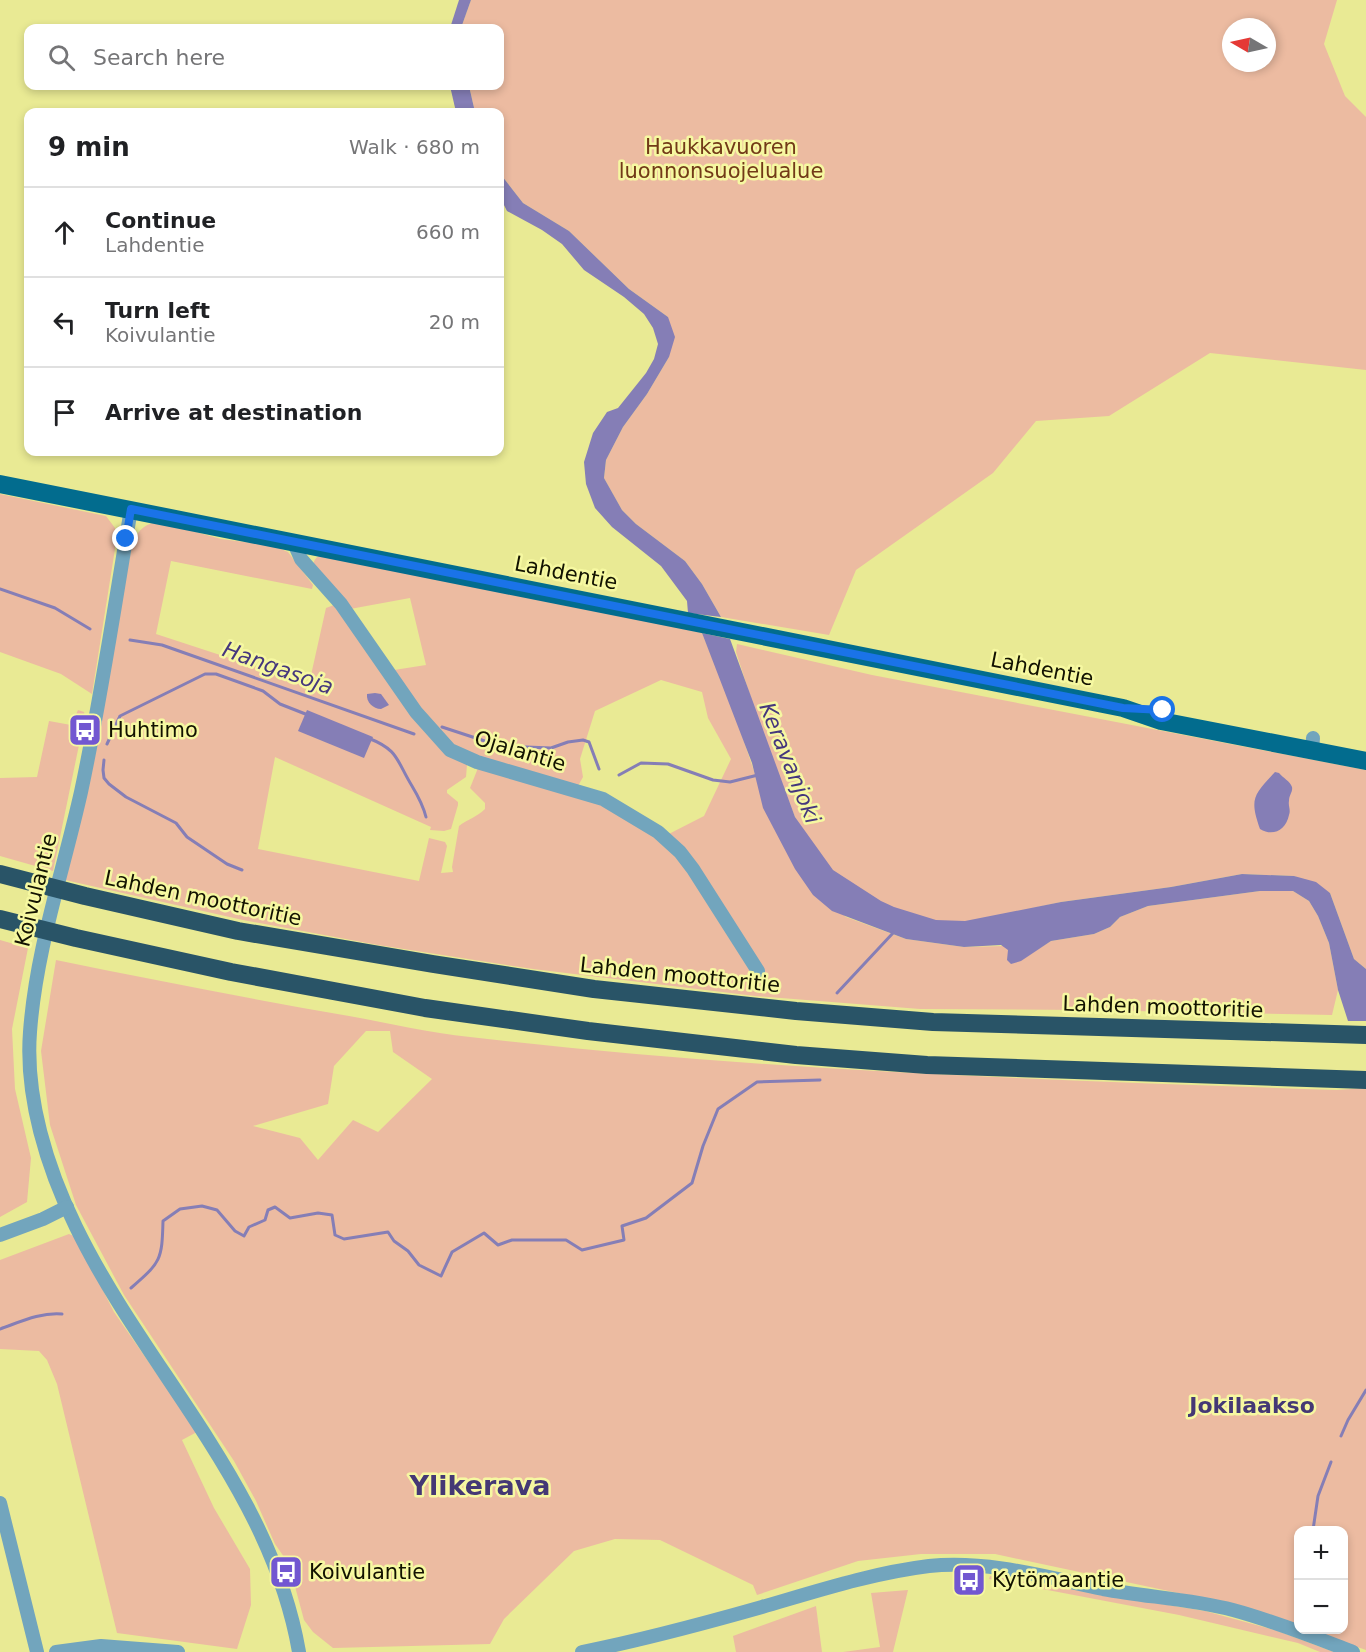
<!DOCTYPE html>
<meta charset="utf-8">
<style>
:root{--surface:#fff;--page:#f6f6f6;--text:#202124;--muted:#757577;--line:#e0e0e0}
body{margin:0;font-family:"DejaVu Sans",sans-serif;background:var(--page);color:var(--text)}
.controls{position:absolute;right:18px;bottom:18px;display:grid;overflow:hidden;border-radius:12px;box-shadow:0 3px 9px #0003}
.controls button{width:54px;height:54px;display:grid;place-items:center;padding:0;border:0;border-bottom:2px solid var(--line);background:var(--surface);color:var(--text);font:30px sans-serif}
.compass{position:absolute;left:1222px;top:18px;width:54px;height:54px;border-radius:50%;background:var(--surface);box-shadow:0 3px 9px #0003;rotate:279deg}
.stop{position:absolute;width:18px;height:18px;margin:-14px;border:4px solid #1a73e8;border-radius:50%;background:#fff}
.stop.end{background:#1a73e8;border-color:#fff;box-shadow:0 2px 6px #0008}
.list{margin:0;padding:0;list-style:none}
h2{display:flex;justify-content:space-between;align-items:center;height:78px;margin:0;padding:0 24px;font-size:26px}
h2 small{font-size:20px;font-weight:400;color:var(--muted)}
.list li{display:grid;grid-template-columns:39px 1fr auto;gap:18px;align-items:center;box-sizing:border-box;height:90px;padding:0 24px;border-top:2px solid var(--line)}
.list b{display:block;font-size:22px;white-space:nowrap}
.list p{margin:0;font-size:20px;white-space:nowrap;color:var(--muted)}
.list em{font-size:20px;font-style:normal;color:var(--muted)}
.icon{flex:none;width:33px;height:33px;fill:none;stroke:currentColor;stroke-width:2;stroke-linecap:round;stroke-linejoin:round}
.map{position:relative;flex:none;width:1366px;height:1652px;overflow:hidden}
.search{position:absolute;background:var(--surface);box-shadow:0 3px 9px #0003;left:24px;top:24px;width:480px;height:66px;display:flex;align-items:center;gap:15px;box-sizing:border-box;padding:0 21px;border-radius:12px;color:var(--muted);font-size:22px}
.panel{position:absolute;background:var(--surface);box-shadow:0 3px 9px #0003;left:24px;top:108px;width:480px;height:348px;border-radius:12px}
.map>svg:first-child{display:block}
.green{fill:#ecbba1;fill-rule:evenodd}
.water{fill:#857eb6}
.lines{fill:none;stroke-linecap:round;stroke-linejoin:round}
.stream{stroke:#857eb6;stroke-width:3}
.minor{stroke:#72a5bd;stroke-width:14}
.major{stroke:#026c8e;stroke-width:18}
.highway{stroke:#295467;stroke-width:18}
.route{stroke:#1a73e8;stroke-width:8}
.labels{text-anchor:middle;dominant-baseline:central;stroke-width:5;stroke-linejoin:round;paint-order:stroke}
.park-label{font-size:21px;fill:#723a18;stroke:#f6f8a1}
.street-label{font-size:21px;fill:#121200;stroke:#f6f8a1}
.poi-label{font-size:21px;fill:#121200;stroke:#f6f8a1;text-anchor:start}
.water-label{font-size:22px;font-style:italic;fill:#45377d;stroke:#f6f8a1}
.neighbourhood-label{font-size:22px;font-weight:bold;fill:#443875;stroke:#f6f8a1}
.district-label{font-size:27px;font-weight:bold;fill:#443875;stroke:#f6f8a1}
</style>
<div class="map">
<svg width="1366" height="1652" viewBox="0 0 1366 1652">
<rect width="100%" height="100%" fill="#e9ea94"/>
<g class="green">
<path d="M471 0H1337L1324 44 1345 96 1366 117V370L1210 353 1109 416 1036 421 993 473 856 570 829 635 721 617 702 584 685 561 636 524 622 510 604 478 606 460 623 427 647 394 669 357 668 317 629 289 569 231 523 203 502 176 500 170V112H475L469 86H500V28H461ZM1231 27H1267V63H1231Z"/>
<path d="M0 494 106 516 115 528V549L92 694 61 674 0 652Z"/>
<path d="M152 523 171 525 221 539 274 546 288 552 313 585 312 589 171 561 156 634 309 684 326 608 334 605 374 657 406 704 438 745 467 765 466 777 447 790V793L458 802V805L451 829 444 831 430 830 431 827 275 757 258 849 419 881 429 838 445 842 447 846 441 873 453 872 452 867 459 826C468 819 477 817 485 809V803L470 788 478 768 483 767 597 803 619 813 659 839 704 816 731 759 708 718 702 692 661 680 595 711 580 759 583 777 578 786 477 758 452 747 413 702 394 670 426 665 410 598 350 609 313 566C314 559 317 555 324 555L679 626V628L702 633 734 712 756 777 768 792 788 836 790 852 807 880 819 892 846 917 906 939 964 947 1004 946 1012 940 1022 939 1025 942 1034 943 1040 948 1051 941 1094 934 1110 927 1120 917 1148 906 1260 891H1293L1309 901 1318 916 1329 943 1338 990 1332 1015 1082 1010 920 1009 755 996 533 969 378 945 243 920 65 880 86 788 131 550C135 537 138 528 152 523Z"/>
<path d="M737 644 872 675 1366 770V969L1354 959 1330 893 1294 876 1242 874 1171 887 1061 902 942 928 837 886 795 817 762 732 736 652Z"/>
<path d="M78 710 84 712 85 716 53 871 0 856V778L37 777 49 721 71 725Z"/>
<path d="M0 940 28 948 12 1029 15 1089 31 1158 27 1202 0 1217Z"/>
<path d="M56 960C154 980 251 999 349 1016 389 1023 430 1033 470 1037 758 1071 1048 1080 1337 1090L1366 1088V1650L1308 1630H1344V1530H1298V1626L1239 1606 995 1554H921L858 1561 757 1595 753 1585 660 1540 615 1539 574 1551 504 1619 490 1644 333 1648 313 1632 304 1620 289 1564 275 1544 256 1501 234 1461 124 1295 76 1205 50 1125 41 1051ZM366 1031H390L393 1052 432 1079 378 1132 353 1120 318 1160 300 1138 253 1126 328 1104 334 1066Z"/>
<path d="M69 1234 76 1237 114 1312 197 1432 182 1440 214 1508 250 1569 251 1605 237 1649 117 1633 57 1384 47 1360 39 1351 0 1349V1260Z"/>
<path d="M990 1576 1205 1611 1275 1630 1334 1652H1320L1298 1643 1179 1615 989 1579Z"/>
<path d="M908 1590 893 1652H843L880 1647 871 1593Z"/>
<path d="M816 1606 822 1652H736L733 1636Z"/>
</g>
<g class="water">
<path d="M459 0H471L461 28H450Z"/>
<path d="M450 86H469L475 112H456Z"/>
<path d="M500 170 502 176 523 203 569 231 629 289 668 317 675 337 669 357 647 394 623 427 606 460 604 478 622 510 636 524 685 561 702 584 721 617 688 613 687 601 661 566 612 527 595 508 586 484 584 462 593 433 607 412 618 408 646 373 654 359 658 344 653 328 644 314 624 297 584 270 562 244 542 230 507 211 500 197Z"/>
<path d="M702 633 730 639 795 817 833 870 881 901 894 907 936 920 965 921 1061 902 1171 887 1242 874 1294 876 1316 882 1330 893 1354 959 1366 969V1021H1348L1338 990 1329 943 1318 916 1309 901 1293 891H1260L1148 906 1120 917 1110 927 1094 934 1051 941 1021 961 1011 964 1007 960 1008 950 1001 945 964 947 906 939 832 911 813 895 795 869 763 808 752 763Z"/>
<path d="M375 693 381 694 389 705 381 709C373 709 366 702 367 694Z"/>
<path d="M307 710 373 737 364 758 298 731Z"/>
<path d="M1275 772 1279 773C1283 778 1290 781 1292 787 1293 792 1289 795 1289 801 1288 806 1291 810 1289 815 1286 830 1273 837 1260 829 1249 798 1254 795 1275 772Z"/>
</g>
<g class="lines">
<g class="stream">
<path d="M0 589 55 608 90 629"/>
<path d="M130 640 162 645 414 734"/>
<path d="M442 727 500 746 551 748 568 742 583 740 589 742 599 769"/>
<path d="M368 738C399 750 396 760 412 786 418 796 423 805 426 817"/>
<path d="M107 744 120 716 205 674H216L263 691 280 704 308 715"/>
<path d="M104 760 103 770 104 778 109 784 126 797 176 823 187 837 227 864 242 870"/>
<path d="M619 775 641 763 668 764 713 780 730 782 758 775"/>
<path d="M837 993 893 933"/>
<path d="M131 1288C161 1262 162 1260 163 1221L180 1209 202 1206 217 1210 235 1231 244 1236 249 1227 265 1220 268 1210 275 1207 290 1218 318 1213 332 1215 335 1235 344 1239 388 1232 394 1241 408 1251 419 1265 441 1276 452 1252 484 1233 498 1245 512 1240H566L582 1250 624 1240 622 1226 646 1218 692 1183 703 1146 718 1109 757 1082 820 1080"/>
<path d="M0 1329C20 1322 41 1312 62 1314"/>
<path d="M1341 1436 1348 1420 1366 1390"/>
<path d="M1313 1530 1318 1496 1331 1462"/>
</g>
<g class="minor">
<path d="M131 509C115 603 101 699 81 792 63 872 36 950 30 1032 25 1097 47 1168 76 1227 146 1371 271 1488 299 1652"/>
<path d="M293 541 301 559 341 604 416 712 450 750 477 762 603 799 658 832 680 852 693 869 758 971"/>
<path d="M1312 750 1313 738"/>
<path d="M0 1235 43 1219 67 1207"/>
<path d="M0 1503 37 1652"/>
<path d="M56 1652 101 1646 178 1652"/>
<path d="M582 1652C643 1640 702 1624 762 1607 817 1591 872 1573 929 1566 988 1560 1046 1577 1103 1589 1146 1597 1191 1599 1233 1610 1274 1621 1314 1637 1353 1652"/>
</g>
<path class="major" d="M0 484 1123 708 1161 721 1366 761"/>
<g class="highway">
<path d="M0 874 85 896 238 931 433 964 594 989 796 1011 933 1022 1366 1035"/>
<path d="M0 919 76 938 231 972 425 1008 588 1031 796 1055 927 1065 1366 1080"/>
</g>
</g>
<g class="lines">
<path class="route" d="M126 539 131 509 1123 708 1163 710"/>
</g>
<defs>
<symbol id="bus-square" viewBox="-11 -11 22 22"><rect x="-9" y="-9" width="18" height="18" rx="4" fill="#7257d1" stroke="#f6f8a1"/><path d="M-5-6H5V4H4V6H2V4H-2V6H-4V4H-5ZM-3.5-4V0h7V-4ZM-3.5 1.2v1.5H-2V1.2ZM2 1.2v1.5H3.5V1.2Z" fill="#fff"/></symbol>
</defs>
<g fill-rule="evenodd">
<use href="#bus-square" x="66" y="711" width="38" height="38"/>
<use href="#bus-square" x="267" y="1553" width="38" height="38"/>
<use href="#bus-square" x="950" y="1561" width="38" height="38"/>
</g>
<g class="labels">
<g class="park-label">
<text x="721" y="147">Haukkavuoren<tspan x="721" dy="24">luonnonsuojelualue</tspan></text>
</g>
<g class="street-label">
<text transform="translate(566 573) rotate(11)">Lahdentie</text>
<text transform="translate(1042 669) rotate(11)">Lahdentie</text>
<text transform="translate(520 751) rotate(17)">Ojalantie</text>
<text transform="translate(36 890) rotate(-76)">Koivulantie</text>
<text transform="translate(203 898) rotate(12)">Lahden moottoritie</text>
<text transform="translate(680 975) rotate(6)">Lahden moottoritie</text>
<text transform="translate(1163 1007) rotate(2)">Lahden moottoritie</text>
</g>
<g class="poi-label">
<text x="108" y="730">Huhtimo</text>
<text x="309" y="1572">Koivulantie</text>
<text x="992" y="1580">Kytömaantie</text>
</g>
<g class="water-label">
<text transform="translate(278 668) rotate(20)">Hangasoja</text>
<text transform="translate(790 763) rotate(68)">Keravanjoki</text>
</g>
<g class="neighbourhood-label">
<text x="1252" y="1405">Jokilaakso</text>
</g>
<g class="district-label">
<text x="480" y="1485">Ylikerava</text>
</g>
</g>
</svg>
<div class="controls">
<button>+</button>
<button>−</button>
</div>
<svg class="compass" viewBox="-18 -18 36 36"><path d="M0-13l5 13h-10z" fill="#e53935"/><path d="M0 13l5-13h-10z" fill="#757577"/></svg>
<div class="stop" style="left:1163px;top:710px"></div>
<div class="stop end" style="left:126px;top:539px"></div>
<div class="search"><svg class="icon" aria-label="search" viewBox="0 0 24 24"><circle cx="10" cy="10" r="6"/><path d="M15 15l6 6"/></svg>Search here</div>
<section class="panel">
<h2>9 min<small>Walk · 680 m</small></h2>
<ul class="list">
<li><svg class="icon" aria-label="ahead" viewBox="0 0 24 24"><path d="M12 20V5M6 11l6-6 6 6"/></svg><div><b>Continue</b><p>Lahdentie</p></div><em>660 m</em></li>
<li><svg class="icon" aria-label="left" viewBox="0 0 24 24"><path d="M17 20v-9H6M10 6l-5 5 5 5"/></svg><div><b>Turn left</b><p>Koivulantie</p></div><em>20 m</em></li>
<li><svg class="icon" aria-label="arrive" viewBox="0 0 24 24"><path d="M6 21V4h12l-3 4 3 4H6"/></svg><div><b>Arrive at destination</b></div></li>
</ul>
</section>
</div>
